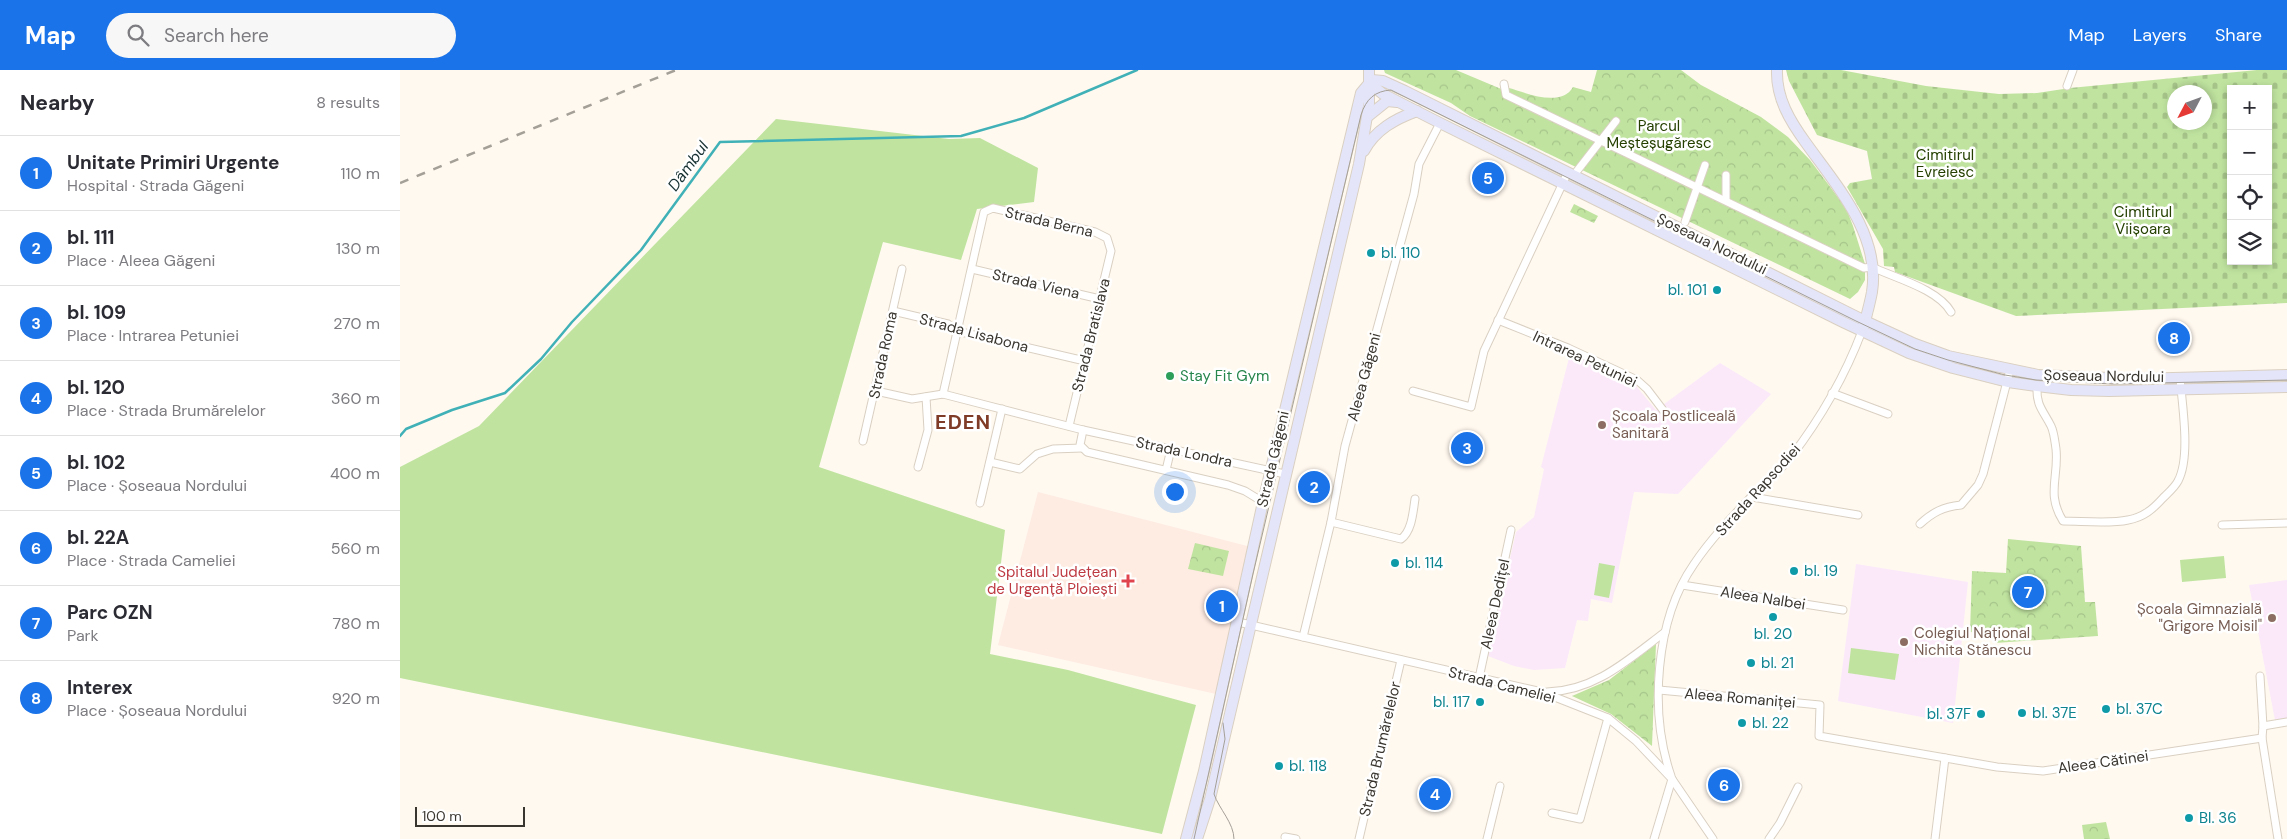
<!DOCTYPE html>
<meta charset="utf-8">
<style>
:root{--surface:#fff;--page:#f7f7f7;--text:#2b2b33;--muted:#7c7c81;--line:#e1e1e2;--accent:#1a73e8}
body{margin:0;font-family:"DM Sans",sans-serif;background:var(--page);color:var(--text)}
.controls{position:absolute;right:15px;top:15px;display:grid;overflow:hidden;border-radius:0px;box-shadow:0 2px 8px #0003}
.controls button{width:45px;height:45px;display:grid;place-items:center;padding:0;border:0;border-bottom:1px solid var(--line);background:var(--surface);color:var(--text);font:25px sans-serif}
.compass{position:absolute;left:1767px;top:15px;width:45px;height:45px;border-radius:50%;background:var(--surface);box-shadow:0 2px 8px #0003;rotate:229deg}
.scale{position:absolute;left:15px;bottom:12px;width:110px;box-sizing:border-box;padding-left:5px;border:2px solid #39352f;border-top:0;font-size:14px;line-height:18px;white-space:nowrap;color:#39352f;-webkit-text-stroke:4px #fff;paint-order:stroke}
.you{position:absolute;left:774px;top:421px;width:18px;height:18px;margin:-12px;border:4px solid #fff;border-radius:50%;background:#1a73e8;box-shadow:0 0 0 8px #1a73e833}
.badge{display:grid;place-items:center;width:32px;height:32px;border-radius:50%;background:var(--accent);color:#fff;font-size:16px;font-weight:700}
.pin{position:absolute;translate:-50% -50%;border:2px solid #fff;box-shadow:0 1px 5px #0006}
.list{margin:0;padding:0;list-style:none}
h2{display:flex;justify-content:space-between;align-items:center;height:65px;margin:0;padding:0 20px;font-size:21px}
h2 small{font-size:16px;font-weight:400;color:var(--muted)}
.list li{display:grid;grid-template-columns:32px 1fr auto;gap:15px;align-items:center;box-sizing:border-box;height:75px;padding:0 20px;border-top:1px solid var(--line)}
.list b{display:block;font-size:19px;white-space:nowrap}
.list p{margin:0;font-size:16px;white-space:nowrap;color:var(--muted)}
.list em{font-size:16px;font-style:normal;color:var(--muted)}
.icon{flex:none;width:28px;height:28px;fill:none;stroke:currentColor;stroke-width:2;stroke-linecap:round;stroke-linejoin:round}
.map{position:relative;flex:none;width:1887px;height:769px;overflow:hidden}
header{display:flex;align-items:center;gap:30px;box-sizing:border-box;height:70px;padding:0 25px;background:var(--accent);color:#fff}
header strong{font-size:24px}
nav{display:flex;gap:28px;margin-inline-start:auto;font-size:18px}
.search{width:350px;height:45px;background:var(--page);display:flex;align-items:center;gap:12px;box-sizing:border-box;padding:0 18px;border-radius:28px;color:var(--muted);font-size:19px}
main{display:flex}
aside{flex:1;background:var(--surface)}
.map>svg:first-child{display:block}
.education{fill:#fbe9fa}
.medical{fill:#feebe2}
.green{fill:#c0e4a0}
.cemetery{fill:url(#cemetery-stones);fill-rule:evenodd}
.park{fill:url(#park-crowns)}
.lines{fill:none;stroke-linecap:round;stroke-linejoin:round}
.stream{stroke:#40b1b7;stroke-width:2.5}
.street-casing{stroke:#dad0c2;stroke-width:9}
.secondary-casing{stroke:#dad0c2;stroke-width:12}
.street{stroke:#fff;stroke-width:7}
.secondary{stroke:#e4e5f9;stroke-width:10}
.tram{stroke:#a49f97;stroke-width:1}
.rail{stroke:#a49f97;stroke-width:2.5;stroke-dasharray:9 9;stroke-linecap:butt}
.culture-dot{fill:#0f9aa8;stroke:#fff;stroke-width:2}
.leisure-dot{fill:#2e9e5b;stroke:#fff;stroke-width:2}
.education-dot{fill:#8d6e63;stroke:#fff;stroke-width:2}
.health-dot{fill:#e0444e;stroke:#fff;stroke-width:2}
.labels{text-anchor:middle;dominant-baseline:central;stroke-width:5;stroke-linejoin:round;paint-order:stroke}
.park-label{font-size:15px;fill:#254000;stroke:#fff}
.street-label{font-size:15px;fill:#39352f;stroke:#fff}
.culture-label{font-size:15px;fill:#0d838f;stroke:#fff;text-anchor:start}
.leisure-label{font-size:15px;fill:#27864d;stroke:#fff;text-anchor:start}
.education-label{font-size:15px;fill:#785e54;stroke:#fff;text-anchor:start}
.health-label{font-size:15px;fill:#be3a42;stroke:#fff;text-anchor:end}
.water-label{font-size:16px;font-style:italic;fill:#173031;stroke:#fff}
.district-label{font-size:20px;font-weight:bold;letter-spacing:1px;fill:#7f3b26;stroke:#fff}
</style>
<header>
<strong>Map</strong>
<div class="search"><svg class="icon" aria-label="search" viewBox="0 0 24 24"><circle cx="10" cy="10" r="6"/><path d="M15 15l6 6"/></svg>Search here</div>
<nav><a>Map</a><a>Layers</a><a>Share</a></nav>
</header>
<main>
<aside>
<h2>Nearby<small>8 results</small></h2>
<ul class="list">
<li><span class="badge">1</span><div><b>Unitate Primiri Urgente</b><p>Hospital · Strada Găgeni</p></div><em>110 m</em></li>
<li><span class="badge">2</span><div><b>bl. 111</b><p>Place · Aleea Găgeni</p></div><em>130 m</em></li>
<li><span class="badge">3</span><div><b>bl. 109</b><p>Place · Intrarea Petuniei</p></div><em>270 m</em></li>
<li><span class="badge">4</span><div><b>bl. 120</b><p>Place · Strada Brumărelelor</p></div><em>360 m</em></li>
<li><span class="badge">5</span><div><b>bl. 102</b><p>Place · Șoseaua Nordului</p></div><em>400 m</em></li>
<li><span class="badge">6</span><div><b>bl. 22A</b><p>Place · Strada Cameliei</p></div><em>560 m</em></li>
<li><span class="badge">7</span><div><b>Parc OZN</b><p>Park</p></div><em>780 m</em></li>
<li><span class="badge">8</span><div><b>Interex</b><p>Place · Șoseaua Nordului</p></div><em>920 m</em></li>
</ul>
</aside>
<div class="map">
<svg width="1887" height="769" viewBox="0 0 1887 769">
<defs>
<pattern id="cemetery-stones" width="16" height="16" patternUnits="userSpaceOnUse" patternTransform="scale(1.25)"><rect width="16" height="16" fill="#c0e4a0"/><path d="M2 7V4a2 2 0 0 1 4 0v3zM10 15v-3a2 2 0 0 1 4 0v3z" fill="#a6c48a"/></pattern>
<pattern id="park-crowns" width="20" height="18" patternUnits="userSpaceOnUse" patternTransform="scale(1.25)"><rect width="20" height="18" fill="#c0e4a0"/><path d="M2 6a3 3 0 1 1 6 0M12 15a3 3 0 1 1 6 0" fill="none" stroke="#a6c48a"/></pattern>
</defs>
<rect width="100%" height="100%" fill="#fff9f0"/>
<g class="education">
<path d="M1170 284 1232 311 1256 340 1320 293 1371 324 1278 424 1234 422 1212 533 1191 529 1188 551 1177 550 1165 598 1134 600 1114 596 1088 586 1116 462 1134 447 1144 399 1141 397Z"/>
<path d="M1456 494 1568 512 1553 653 1438 631Z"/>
<path d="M1887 510V648L1875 650 1849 515Z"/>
</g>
<path class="medical" d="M638 422 851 477 816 624 598 575Z"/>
<g class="green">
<path d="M376 49 549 69 580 68 638 98 634 132 577 139 561 190 483 172 419 397 605 460 590 584 668 600 796 635 762 764 0 608V397L79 356Z"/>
<path d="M1824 486 1826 508 1782 512 1780 490Z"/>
<path d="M1199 493 1215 496 1209 528 1194 525Z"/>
<path d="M1451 578 1499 584 1495 610 1448 603Z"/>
</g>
<path class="cemetery" d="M1383 0H1441L1526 16 1599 24 1637 23 1670 18 1857 0H1887V233L1616 246 1495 202 1494 197 1484 196 1483 179 1447 117 1450 113 1472 109 1467 81 1417 65 1389 11 1386 0ZM1831 19H1868V191H1831ZM1774 22H1804V52H1774Z"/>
<g class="park">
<path d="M984 0H1056L1106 21 1109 18C1127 23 1161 38 1173 17L1191 22 1197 0H1281L1301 15 1361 47 1388 67 1410 90 1446 138 1453 156 1465 194V210L1458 222 1450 229 1070 46 1051 33 985 3Z"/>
<path d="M1174 134 1198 146 1194 153 1170 142Z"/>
<path d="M1608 469 1681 476 1685 532H1695L1698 566 1595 573 1594 564 1570 562 1572 501 1606 503Z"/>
<path d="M795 473 829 481 823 506 788 499Z"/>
<path d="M1256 574 1252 676 1211 644 1172 626 1209 610Z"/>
<path d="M1706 752 1710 769H1684L1682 755Z"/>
</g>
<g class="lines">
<path class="stream" d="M0 366 6 359 52 340 105 323 141 289 172 252 241 180 320 72 561 66 624 48 737 0"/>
<defs>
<g id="street">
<path d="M1104 14 1106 25 1464 198 1472 197C1495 208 1538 219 1551 242"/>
<path d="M1667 16 1673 0"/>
<path d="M1177 101 1216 51"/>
<path d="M1326 130V105"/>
<path d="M1285 152 1305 95"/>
<path d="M572 199 700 229"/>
<path d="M493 241 548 254 557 261 685 291"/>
<path d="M1098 250 1168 278 1237 310 1247 319 1263 340"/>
<path d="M1637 316C1636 336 1643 340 1651 356 1654 362 1655 372 1656 379 1659 407 1646 424 1663 451 1682 451 1710 454 1728 450 1744 447 1753 439 1763 428 1768 423 1775 417 1778 411 1791 387 1782 334 1780 308"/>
<path d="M476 321 512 329 543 324 683 360 885 404"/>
<path d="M1013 321 1071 337 1084 281 1168 102"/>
<path d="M1432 323 1488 344"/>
<path d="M543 324 584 142 593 138 695 162 707 168 711 181 669 356"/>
<path d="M683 360 680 375 687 382 828 415 845 421 863 432"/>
<path d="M463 371 502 199"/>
<path d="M590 392 620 399 637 384 653 379 682 378"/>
<path d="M518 397 528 360 526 327"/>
<path d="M766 400 771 379"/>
<path d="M1352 427 1458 445"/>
<path d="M580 433 602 339"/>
<path d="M931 452 1001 469C1012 461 1013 442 1015 429"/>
<path d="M1520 454C1533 442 1543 437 1561 435L1578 415 1583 404 1610 300"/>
<path d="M1822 455 1887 453"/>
<path d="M1282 515 1443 540"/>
<path d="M838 552 1142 622 1208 648 1236 671 1272 709 1313 769"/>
<path d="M903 567 931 452 945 376 1014 124 1019 94 1040 53"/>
<path d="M1860 606 1863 656 1862 668 1878 769"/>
<path d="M1079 608 1111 460"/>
<path d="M1259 620 1420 635 1419 666 1597 697 1643 701 1862 668"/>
<path d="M1147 622C1195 621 1229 589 1265 562"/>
<path d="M1863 656 1887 652"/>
<path d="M1271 706C1249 642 1255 550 1294 494 1310 470 1331 448 1351 427 1364 414 1379 402 1391 387 1420 349 1445 306 1462 261"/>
<path d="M1152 743 1180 749 1208 648"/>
<path d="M885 767 896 769"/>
<path d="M959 769 1001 590"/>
<path d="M1087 769 1100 716"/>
<path d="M1254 769 1272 709"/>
<path d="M1369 769 1380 753 1398 717"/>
<path d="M1535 769 1545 688"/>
</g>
<g id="secondary">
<path d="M1377 0C1376 28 1390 51 1406 73 1436 115 1481 165 1472 222 1470 233 1467 244 1464 255"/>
<path d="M969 13 983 24 1040 53 1443 252 1509 283 1553 298 1608 312 1637 316 1671 320 1709 321 1887 317"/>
<path d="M967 47 987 31 997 32"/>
<path d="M964 81C975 60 995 49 1017 41"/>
<path d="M786 769 804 701 863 432 961 23 972 10 983 11 1005 21 1465 251 1515 274 1548 286 1638 305 1735 309 1887 305"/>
<path d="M797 769 810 729 959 94 969 34V0"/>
</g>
</defs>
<use href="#street" class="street-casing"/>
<use href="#secondary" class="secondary-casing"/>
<use href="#street" class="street"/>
<use href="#secondary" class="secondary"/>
<g class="tram">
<path d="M823 653 825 669 814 724C819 739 834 753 834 769"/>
<path d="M794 769 853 504 961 45C966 29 975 21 991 20L1456 251 1515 279 1548 290 1605 305 1636 310 1712 314 1887 310"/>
</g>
<path class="rail" d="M0 113 276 0"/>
</g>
<g class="culture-dot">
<circle cx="971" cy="183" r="5"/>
<circle cx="1317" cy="220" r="5"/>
<circle cx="995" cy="493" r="5"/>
<circle cx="1394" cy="501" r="5"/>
<circle cx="1373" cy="547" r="5"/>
<circle cx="1351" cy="593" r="5"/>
<circle cx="1080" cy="632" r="5"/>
<circle cx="1706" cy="639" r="5"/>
<circle cx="1622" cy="643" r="5"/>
<circle cx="1581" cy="644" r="5"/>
<circle cx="1342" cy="653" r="5"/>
<circle cx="879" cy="696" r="5"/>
<circle cx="1789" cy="748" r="5"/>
</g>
<circle class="leisure-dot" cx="770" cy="306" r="5"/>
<g class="education-dot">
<circle cx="1202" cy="355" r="5"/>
<circle cx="1872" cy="548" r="5"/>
<circle cx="1504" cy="572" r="5"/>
</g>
<path class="health-dot" d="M725.5 503.5h5v5h5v5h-5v5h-5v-5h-5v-5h5z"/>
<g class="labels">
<g class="park-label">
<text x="1259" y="56">Parcul<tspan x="1259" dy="17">Meșteșugăresc</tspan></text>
<text x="1545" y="85">Cimitirul<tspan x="1545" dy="17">Evreiesc</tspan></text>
<text x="1743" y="142">Cimitirul<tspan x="1743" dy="17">Viișoara</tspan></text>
</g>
<g class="street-label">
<text transform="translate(649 152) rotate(13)">Strada Berna</text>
<text transform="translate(1312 174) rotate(26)">Șoseaua Nordului</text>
<text transform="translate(636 214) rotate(13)">Strada Viena</text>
<text transform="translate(574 263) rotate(15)">Strada Lisabona</text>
<text transform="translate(691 265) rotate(-76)">Strada Bratislava</text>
<text transform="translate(483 285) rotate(-78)">Strada Roma</text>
<text transform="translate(1185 289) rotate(25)">Intrarea Petuniei</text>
<text transform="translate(1704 306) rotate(1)">Șoseaua Nordului</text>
<text transform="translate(964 307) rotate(-75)">Aleea Găgeni</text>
<text transform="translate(784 382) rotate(12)">Strada Londra</text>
<text transform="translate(873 389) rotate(-77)">Strada Găgeni</text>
<text transform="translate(1358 420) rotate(-48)">Strada Rapsodiei</text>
<text transform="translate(1363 528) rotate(9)">Aleea Nalbei</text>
<text transform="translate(1095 534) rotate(-78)">Aleea Dedițel</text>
<text transform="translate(1102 615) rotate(14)">Strada Cameliei</text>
<text transform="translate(1340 628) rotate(5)">Aleea Romaniței</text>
<text transform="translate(980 679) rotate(-77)">Strada Brumărelelor</text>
<text transform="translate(1703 692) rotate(-8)">Aleea Cătinei</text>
</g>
<g class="culture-label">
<text x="981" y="183">bl. 110</text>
<text x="1307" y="220" text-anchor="end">bl. 101</text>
<text x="1005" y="493">bl. 114</text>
<text x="1404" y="501">bl. 19</text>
<text x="1373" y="564" text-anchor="middle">bl. 20</text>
<text x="1361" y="593">bl. 21</text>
<text x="1070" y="632" text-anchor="end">bl. 117</text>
<text x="1716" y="639">bl. 37C</text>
<text x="1632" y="643">bl. 37E</text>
<text x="1571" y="644" text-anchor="end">bl. 37F</text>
<text x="1352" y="653">bl. 22</text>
<text x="889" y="696">bl. 118</text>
<text x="1799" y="748">Bl. 36</text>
</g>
<g class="leisure-label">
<text x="780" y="306">Stay Fit Gym</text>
</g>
<g class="education-label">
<text x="1212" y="346">Școala Postliceală<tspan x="1212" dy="17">Sanitară</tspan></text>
<text x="1862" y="539" text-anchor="end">Școala Gimnazială<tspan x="1862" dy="17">"Grigore Moisil"</tspan></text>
<text x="1514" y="563">Colegiul Național<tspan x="1514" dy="17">Nichita Stănescu</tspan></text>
</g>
<g class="health-label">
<text x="717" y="502">Spitalul Județean<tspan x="717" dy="17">de Urgență Ploiești</tspan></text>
</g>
<g class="water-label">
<text transform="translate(288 96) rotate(-54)">Dâmbul</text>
</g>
<g class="district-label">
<text x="563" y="352">EDEN</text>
</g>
</g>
</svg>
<div class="controls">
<button>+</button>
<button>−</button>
<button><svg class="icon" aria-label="locate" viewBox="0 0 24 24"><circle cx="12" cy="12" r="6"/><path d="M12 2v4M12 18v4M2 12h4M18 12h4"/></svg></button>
<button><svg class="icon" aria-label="layers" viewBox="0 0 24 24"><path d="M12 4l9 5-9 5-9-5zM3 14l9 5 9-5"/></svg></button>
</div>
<svg class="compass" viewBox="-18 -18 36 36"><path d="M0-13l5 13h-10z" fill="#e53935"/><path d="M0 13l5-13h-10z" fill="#7c7c81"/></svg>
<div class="scale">100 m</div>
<div class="you"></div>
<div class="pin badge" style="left:822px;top:536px">1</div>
<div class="pin badge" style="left:914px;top:417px">2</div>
<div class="pin badge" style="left:1067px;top:378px">3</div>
<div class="pin badge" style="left:1035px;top:724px">4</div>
<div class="pin badge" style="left:1088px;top:108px">5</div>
<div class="pin badge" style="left:1324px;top:715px">6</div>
<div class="pin badge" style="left:1628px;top:522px">7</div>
<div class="pin badge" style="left:1774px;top:268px">8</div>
</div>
</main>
